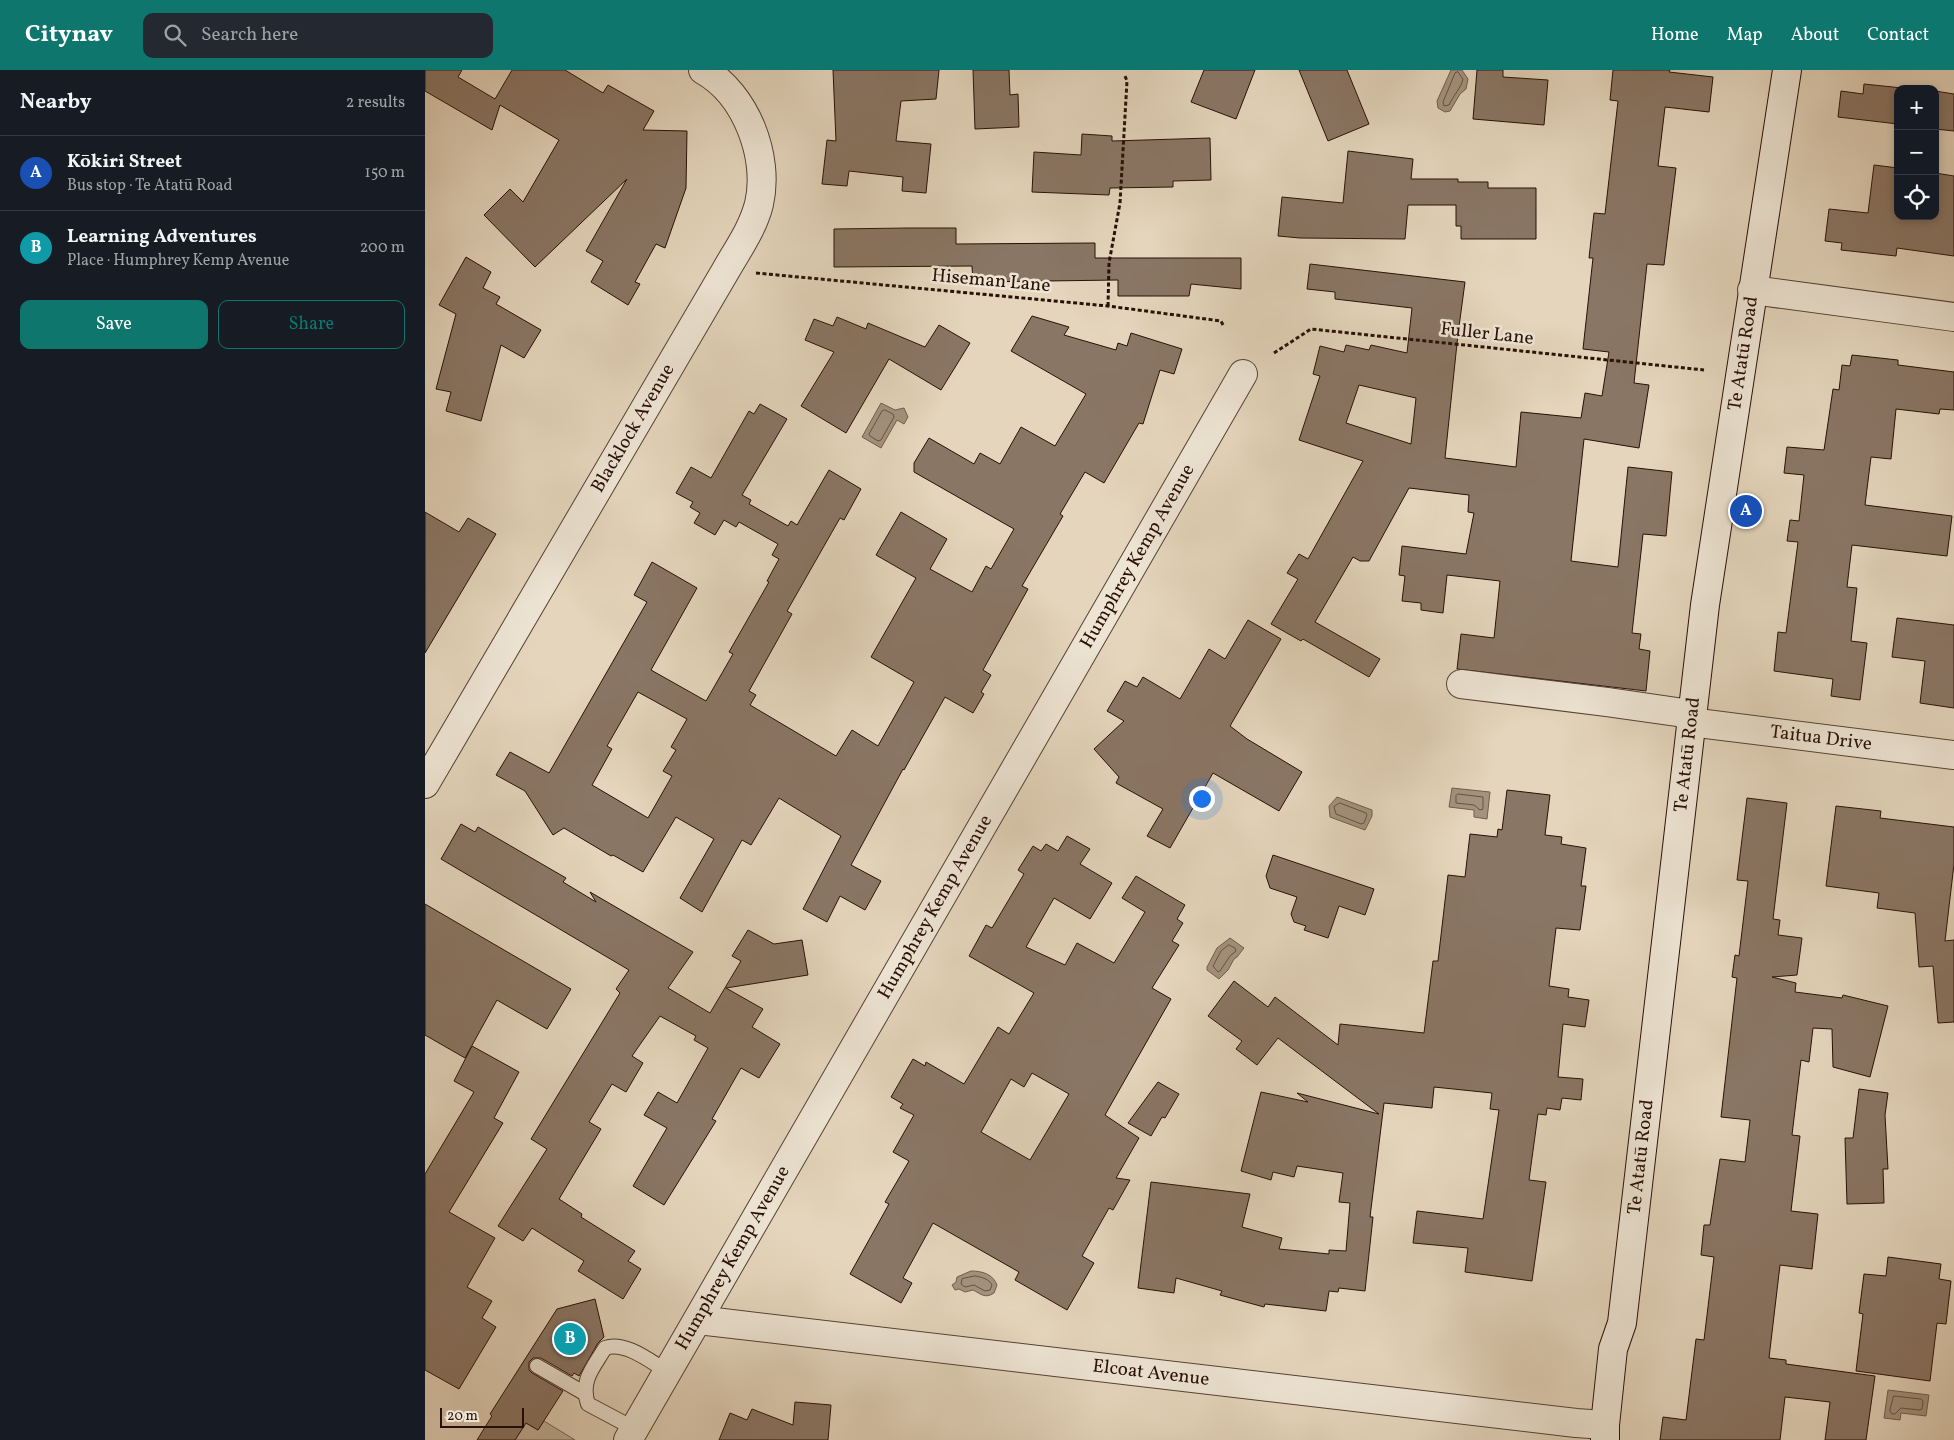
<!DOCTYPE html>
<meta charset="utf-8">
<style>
:root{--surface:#171b24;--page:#242831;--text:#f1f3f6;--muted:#9ea1a6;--line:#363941;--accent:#0f766e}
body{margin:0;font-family:Vollkorn,serif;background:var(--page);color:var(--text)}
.controls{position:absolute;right:15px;top:15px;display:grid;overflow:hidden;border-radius:10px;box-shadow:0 2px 8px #0003}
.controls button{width:45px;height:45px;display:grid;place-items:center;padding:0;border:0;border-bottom:1px solid var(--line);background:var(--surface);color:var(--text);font:25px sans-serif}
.scale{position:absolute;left:15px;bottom:12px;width:84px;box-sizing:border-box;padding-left:5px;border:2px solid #281007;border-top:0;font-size:14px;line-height:18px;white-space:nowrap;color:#281007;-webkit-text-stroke:4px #ede4d3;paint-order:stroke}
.you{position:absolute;left:776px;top:728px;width:18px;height:18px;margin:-12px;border:4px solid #fff;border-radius:50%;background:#1a73e8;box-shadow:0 0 0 8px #1a73e833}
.badge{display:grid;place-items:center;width:32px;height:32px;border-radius:50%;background:var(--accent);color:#fff;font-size:16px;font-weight:700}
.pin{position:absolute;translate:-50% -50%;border:2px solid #fff;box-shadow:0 1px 5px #0006}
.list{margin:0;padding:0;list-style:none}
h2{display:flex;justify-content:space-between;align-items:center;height:65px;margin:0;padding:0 20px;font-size:21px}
h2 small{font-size:16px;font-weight:400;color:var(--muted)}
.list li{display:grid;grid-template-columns:32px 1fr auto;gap:15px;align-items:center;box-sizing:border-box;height:75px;padding:0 20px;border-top:1px solid var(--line)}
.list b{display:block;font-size:19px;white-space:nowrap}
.list p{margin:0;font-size:16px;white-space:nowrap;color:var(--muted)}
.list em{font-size:16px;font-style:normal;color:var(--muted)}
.actions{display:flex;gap:10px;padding:15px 20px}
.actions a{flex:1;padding:11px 0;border:1px solid var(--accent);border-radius:10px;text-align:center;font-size:18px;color:var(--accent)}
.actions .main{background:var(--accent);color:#fff}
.icon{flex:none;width:28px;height:28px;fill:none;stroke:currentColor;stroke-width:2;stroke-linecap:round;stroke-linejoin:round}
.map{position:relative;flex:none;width:1529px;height:1370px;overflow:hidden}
header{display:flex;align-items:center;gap:30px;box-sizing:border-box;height:70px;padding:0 25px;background:var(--accent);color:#fff}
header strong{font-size:24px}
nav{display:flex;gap:28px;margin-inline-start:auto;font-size:18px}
.search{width:350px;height:45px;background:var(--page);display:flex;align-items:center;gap:12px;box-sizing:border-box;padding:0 18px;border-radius:10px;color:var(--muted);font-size:19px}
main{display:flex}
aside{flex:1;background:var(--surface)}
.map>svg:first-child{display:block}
.green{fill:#c4b49d;stroke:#766252}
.water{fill:#a4927e;stroke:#725e4e}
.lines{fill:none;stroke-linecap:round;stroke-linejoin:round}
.shore{stroke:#665142;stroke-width:1}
.building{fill:#8a7665;stroke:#281007;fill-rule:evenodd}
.lane-casing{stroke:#574134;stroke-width:16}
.street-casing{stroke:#574134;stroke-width:30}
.secondary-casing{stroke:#281007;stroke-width:30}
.path{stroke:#281007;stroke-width:3;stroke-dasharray:4 2.5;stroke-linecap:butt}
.lane{stroke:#ede4d3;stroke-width:14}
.street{stroke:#ede4d3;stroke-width:28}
.secondary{stroke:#ede4d3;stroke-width:28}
.labels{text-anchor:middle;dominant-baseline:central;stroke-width:5;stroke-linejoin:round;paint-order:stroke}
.street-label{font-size:19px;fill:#281007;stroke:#ede4d3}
</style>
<header>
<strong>Citynav</strong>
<div class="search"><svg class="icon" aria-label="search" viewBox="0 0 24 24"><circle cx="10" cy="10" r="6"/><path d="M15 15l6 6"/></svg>Search here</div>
<nav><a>Home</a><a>Map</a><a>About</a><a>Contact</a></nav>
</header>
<main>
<aside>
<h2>Nearby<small>2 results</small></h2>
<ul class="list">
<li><span class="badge" style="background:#1a4fb4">A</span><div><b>Kōkiri Street</b><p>Bus stop · Te Atatū Road</p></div><em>150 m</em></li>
<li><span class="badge" style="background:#0f9aa8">B</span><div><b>Learning Adventures</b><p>Place · Humphrey Kemp Avenue</p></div><em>200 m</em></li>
</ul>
<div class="actions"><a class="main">Save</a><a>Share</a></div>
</aside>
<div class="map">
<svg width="1529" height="1370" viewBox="0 0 1529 1370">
<rect width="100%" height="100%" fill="#e4d5bc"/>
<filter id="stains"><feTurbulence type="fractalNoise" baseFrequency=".004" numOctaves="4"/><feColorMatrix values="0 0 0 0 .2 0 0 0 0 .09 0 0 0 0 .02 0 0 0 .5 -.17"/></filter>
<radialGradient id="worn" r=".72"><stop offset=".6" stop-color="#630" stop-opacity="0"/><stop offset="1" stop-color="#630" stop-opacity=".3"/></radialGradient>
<path class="green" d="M119 1351 150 1370H90L101 1353 113 1360Z"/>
<g class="water">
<path d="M1026 0H1037L1043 9 1041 19 1035 24 1025 41 1020 42 1013 38 1012 31Z"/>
<path d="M456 333 470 340 479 338 483 347 479 354 472 350 456 378 437 367Z"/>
<path d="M1027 718 1065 722 1062 749 1049 747V740L1024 737Z"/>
<path d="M912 727 947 740V746L940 760 905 747 904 736Z"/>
<path d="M805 868 819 878 812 887 809 889 803 900 794 909 782 900V897L792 878Z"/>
<path d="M546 1201C557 1201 568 1204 572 1215L569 1223C560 1229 556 1224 548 1220L540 1222 534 1219 530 1220 527 1215 531 1212 532 1207Z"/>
<path d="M1463 1320 1504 1325 1501 1346 1476 1343 1475 1350 1459 1348Z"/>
</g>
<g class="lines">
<g class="shore">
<path d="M1033 2 1038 9C1036 18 1028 26 1024 35L1019 36 1018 32 1030 3Z"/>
<path d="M460 340 468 344 469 347 456 370 453 371 445 366 444 364 457 341Z"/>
<path d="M1033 724 1058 727V739L1055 740 1049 735 1031 733V726Z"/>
<path d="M915 733 941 743 942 745 939 753 936 754 911 744 909 737Z"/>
<path d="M804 875 810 878 811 881 805 886 795 901 793 902 788 896 796 881Z"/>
<path d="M550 1206C557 1207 564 1209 567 1215L565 1220 560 1221 549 1215 540 1217 536 1214 537 1209Z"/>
<path d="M1469 1326 1496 1329 1498 1331 1497 1339 1494 1340 1476 1338 1470 1344H1467L1465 1341Z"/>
</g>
</g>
<g class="building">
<path d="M0 0H37L33 7 70 29 87 0H140L178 23 183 15 229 41 218 60 262 61 261 118 240 178 231 174 210 212 215 214 203 235 166 212 178 191 161 181 202 109 110 197 59 145 85 119 98 132 134 70 75 35 67 60 0 21Z"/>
<path d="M408 0H514L511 29 476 31 471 71 506 74 501 123 477 121 478 107 424 101 422 116 397 114 402 70 411 71Z"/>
<path d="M548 0H584L585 25 593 24 594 57 550 59Z"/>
<path d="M779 0H830L811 49 766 32Z"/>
<path d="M874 0H922L944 54 903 71Z"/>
<path d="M1052 0H1078V7L1123 10 1119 55 1048 49Z"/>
<path d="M1188 0H1245L1244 2 1288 7 1284 42 1240 37 1233 96 1251 98 1239 195 1222 194 1209 313 1224 315 1214 378 1159 369 1146 491 1193 497 1203 397 1247 402 1241 466 1218 464 1207 563 1216 564 1214 579 1225 581 1221 621 1032 599 1036 564 1069 568 1075 511 1022 505 1018 543 996 540V533L977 531 980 506 974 505 977 476 1041 484 1049 443 1043 442 1044 425 984 418 944 491H935L928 487 890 552 955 589 944 607 878 569 876 571 846 554 873 509 862 503 874 484 883 489 938 391 874 370 895 306 888 304 895 276 919 282 921 275 944 280 946 275 982 283 987 238 910 229V222L882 219 885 194 1040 212 1033 264 1020 388 1091 397 1096 342 1156 348 1160 323 1177 326 1184 282 1158 279 1168 188H1164L1169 143 1180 144 1193 31 1185 30ZM934 315 991 328 986 374 921 353Z"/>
<path d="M1439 14 1487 19H1473V54L1413 47 1416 21 1438 24Z"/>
<path d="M1510 21 1529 24V61L1510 59Z"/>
<path d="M657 64 687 66V71L785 68 786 110 748 111V117L685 118 684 125 607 122 609 82 656 85Z"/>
<path d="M923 81 988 89 986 109H1033V112H1063V118H1111V169H1036V156H1031V135H983L980 169 875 168 853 166 857 127 918 133Z"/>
<path d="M1449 95 1473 98V146H1510V103L1529 106V186L1472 178 1471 186 1416 180 1417 173 1400 171 1404 139 1443 143Z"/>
<path d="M483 158H531V174L670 173V188H816V219L766 214 764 226H693V210L548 212 547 196 409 197V159Z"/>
<path d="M41 187 66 202 58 218 75 227 71 234 116 260 99 288 76 275 56 351 21 341 26 322 11 319 31 244 14 235Z"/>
<path d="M607 246 644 257 639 265 691 280 693 273 702 276 706 263 757 279 749 304 735 300 718 354 714 353 679 413 660 402 635 444 638 446 597 516 603 519 558 600 566 605 556 622 559 624 548 643 520 627 479 700 478 699 426 795 456 811 440 840 415 826 402 852 378 839 416 766 354 728 326 775 317 770 277 842 255 828 289 769 251 747 218 802 188 785 186 786 139 758 128 765 100 721 71 705 85 682 124 703 222 532 209 525 227 492 272 518 226 600 281 631 308 584 304 582 344 512 342 511 354 489 347 485 353 474 314 452 311 457 299 450 290 465 269 453 275 443 265 437 268 432 251 423 266 397 286 408 324 341 329 344 335 334 362 349 317 425 326 430 324 434 363 456 366 451 372 455 404 400 436 419 419 450 415 448 362 541 367 544 324 621 331 625 325 635 411 686 427 660 453 676 489 612 446 587 491 508 451 485 476 442 522 469 505 499 547 522 561 496 566 499 589 459 489 402V393L504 368 549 394 555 383 575 394 596 357 630 376 661 324 586 281ZM213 622 262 649 246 677 251 680 238 701 247 706 223 748 167 715 187 679 182 676Z"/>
<path d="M412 247 441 259 443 253 500 277 514 255 545 273 516 320 464 289 421 363 376 336 409 282 380 270 389 249 408 256Z"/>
<path d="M1427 285 1473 290V295L1529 302V340L1515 339 1514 344 1471 339 1466 389 1446 387 1440 435 1527 446 1522 486 1427 475 1422 517 1432 518 1426 571 1442 573 1435 630 1406 626 1408 609 1349 601 1353 562 1361 563 1373 472 1362 471 1365 450 1374 451 1379 405 1359 403 1362 377 1399 380 1408 319 1414 320 1417 295 1425 296Z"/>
<path d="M0 442 34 462 43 448 71 464 0 583Z"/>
<path d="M1472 548 1529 555V638L1495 633 1500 591 1467 587Z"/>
<path d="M823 550 856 569 805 656 822 669 877 702 854 741 788 703 745 778 722 766 738 739 691 713 694 707 669 679 699 651 682 641 700 611 712 617 718 607 755 629 784 579 800 589Z"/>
<path d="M1082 720 1125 725 1120 765 1137 767 1136 774 1161 778 1156 816H1161L1155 860 1131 858 1124 916 1144 919 1143 927 1164 930 1160 957 1138 954 1133 1007 1158 1009 1156 1030 1137 1028 1135 1040 1122 1038 1121 1045 1113 1044 1104 1110 1121 1112 1107 1211 1040 1202 1043 1178 988 1173 992 1141 1058 1149 1074 1040 1065 1039 1067 1023 1009 1017 1007 1038 959 1033 945 1147H948L940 1221 914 1218 913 1222 904 1221 901 1241 840 1234 839 1237 795 1225 797 1221 751 1208 749 1223 713 1218 726 1112 825 1124 817 1157 857 1168 854 1179 904 1184V1180L921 1181 925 1133 914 1132 918 1103 872 1096 869 1107 848 1102 846 1110 816 1101 836 1022 883 1032 872 1023 954 1044 853 968 832 995 811 979 817 971 783 946 809 911 843 937 850 927 913 975 915 954 999 963 1008 891H1013L1023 805 1040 807 1045 764 1072 767 1073 759 1077 760Z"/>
<path d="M1322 728 1362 733 1348 849 1355 850 1353 865 1377 868 1372 905 1347 907 1371 913 1370 922 1417 928 1418 925 1463 936 1445 1007 1408 997 1407 959 1388 958 1384 992 1376 990 1367 1065 1375 1066 1366 1141 1393 1144 1387 1199 1355 1195 1344 1288 1361 1290V1294L1450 1306 1441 1370H1400L1405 1332 1360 1327 1355 1370H1235L1238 1347 1261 1350 1271 1269 1279 1270 1289 1187 1276 1185 1279 1155H1285L1295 1089 1320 1092 1325 1050 1296 1047 1312 908 1307 907 1310 885 1314 886 1323 811 1312 810Z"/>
<path d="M1411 736 1456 741 1455 748 1529 757V794L1520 871 1529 870V952L1513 953 1508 896 1494 897 1490 843 1452 838 1454 823 1401 816Z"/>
<path d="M36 754 50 762 53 757 141 808 138 812 171 832 165 822 268 882 243 918 285 943 316 891 307 886 323 860 349 874 377 870 383 905 301 918 338 939 327 957 355 974 334 1008 316 998 287 1049 291 1051 239 1135 208 1116 242 1058 219 1045 233 1022 252 1033 283 978 269 970 271 966 235 946 207 986 218 993 201 1022 187 1014 164 1052 176 1059 134 1129 157 1144 156 1147 210 1181 203 1191 216 1199 198 1229 153 1201 159 1191 107 1158 98 1171 73 1156 122 1079 106 1069 195 923 191 919 204 900 16 789Z"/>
<path d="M642 766 665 779 655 794 687 813 665 849 629 828 601 877 640 895 652 873 689 893 720 842 697 828 711 806 760 835 752 849 758 853 747 871 754 875 727 918 746 929 680 1045 714 1068 691 1108 705 1110 688 1140 684 1138 657 1186 669 1193 642 1240 590 1210 594 1202 508 1153 478 1208 487 1213 476 1233 425 1204 464 1134 460 1132 484 1091 468 1082 489 1045 475 1038 478 1034 466 1027 488 989 500 996 501 992 539 1014 573 957 584 964 609 923 544 886 561 855 567 858 599 804 593 800 608 776 616 781 621 774 633 781ZM607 1003 644 1024 605 1090 556 1062 586 1009 599 1017Z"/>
<path d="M848 785 949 819 940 845 914 836 903 868 879 860 881 856 869 852 866 844 872 827 845 818 841 806Z"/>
<path d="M0 834 146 919 122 959 72 930 40 988 0 965Z"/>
<path d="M47 976 94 1002 69 1048 78 1053 24 1142 70 1168 42 1217 67 1231 57 1248 71 1257 34 1319 0 1300V1104L49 1022 29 1011Z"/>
<path d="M733 1012 754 1024 740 1048 737 1047 726 1066 703 1053Z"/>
<path d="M1434 1019 1463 1023 1460 1045 1463 1099H1458L1459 1133 1422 1134 1420 1068H1428Z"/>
<path d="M1463 1187 1516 1194 1514 1209 1526 1211 1521 1254 1512 1253 1505 1311 1431 1301 1438 1244 1434 1243 1439 1204 1461 1206Z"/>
<path d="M170 1229 179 1267 173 1273 154 1306 149 1303 147 1306 116 1288H108L104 1292V1300L107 1303 138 1321 113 1360 101 1353 90 1370H52L67 1346 65 1344 132 1239Z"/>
<path d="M370 1332 406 1335 403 1370H294L305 1343 322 1350 327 1339 368 1355Z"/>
</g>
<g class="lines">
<defs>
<g id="lane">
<path d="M112 1296 159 1323"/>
<path d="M210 1359 163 1334C155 1311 168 1298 180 1278 201 1271 226 1292 243 1302"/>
</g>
<g id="street">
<path d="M1327 220 1529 247"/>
<path d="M1036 614 1182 632 1266 644"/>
<path id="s1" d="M1265 652 1529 685"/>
<path id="s2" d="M0 714 301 200C313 179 328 158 334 134 345 87 321 24 278 0"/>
<path id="s3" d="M273 1250 1151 1353 1180 1355"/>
<path id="s4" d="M203 1370 818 304"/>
</g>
<g id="secondary">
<path id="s5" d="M1180 1370V1355L1188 1279 1197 1253 1280 535 1362 0"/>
</g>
</defs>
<use href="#lane" class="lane-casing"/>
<use href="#street" class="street-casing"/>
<use href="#secondary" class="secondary-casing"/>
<g class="path">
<path d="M331 203 683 236 796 251 798 255"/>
<path d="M683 236 684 193 695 133 702 11 700 6"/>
<path d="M849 283 886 259 1279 300"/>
</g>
<use href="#lane" class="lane"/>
<use href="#street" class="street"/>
<use href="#secondary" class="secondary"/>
</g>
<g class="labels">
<g class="street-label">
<text transform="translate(566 211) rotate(5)">Hiseman Lane</text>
<text transform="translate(1062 264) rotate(6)">Fuller Lane</text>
<text stroke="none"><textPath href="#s5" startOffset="1096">Te Atatū Road</textPath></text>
<text stroke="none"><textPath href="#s2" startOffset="412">Blacklock Avenue</textPath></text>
<text stroke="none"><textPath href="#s4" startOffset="1020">Humphrey Kemp Avenue</textPath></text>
<text stroke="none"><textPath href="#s1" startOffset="132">Taitua Drive</textPath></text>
<text stroke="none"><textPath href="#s5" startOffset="691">Te Atatū Road</textPath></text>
<text stroke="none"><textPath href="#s4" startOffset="615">Humphrey Kemp Avenue</textPath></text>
<text stroke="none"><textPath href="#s5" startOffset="286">Te Atatū Road</textPath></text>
<text stroke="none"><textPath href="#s4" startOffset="210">Humphrey Kemp Avenue</textPath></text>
<text stroke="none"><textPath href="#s3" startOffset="456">Elcoat Avenue</textPath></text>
</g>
</g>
<rect width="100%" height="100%" filter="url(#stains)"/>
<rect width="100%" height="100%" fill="url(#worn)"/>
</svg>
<div class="controls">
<button>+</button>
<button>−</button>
<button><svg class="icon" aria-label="locate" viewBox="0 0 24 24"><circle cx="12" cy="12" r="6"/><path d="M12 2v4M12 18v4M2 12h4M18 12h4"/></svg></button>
</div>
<div class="scale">20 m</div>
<div class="you"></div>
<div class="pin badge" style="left:1321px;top:441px;background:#1a4fb4">A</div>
<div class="pin badge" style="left:145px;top:1269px;background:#0f9aa8">B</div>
</div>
</main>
